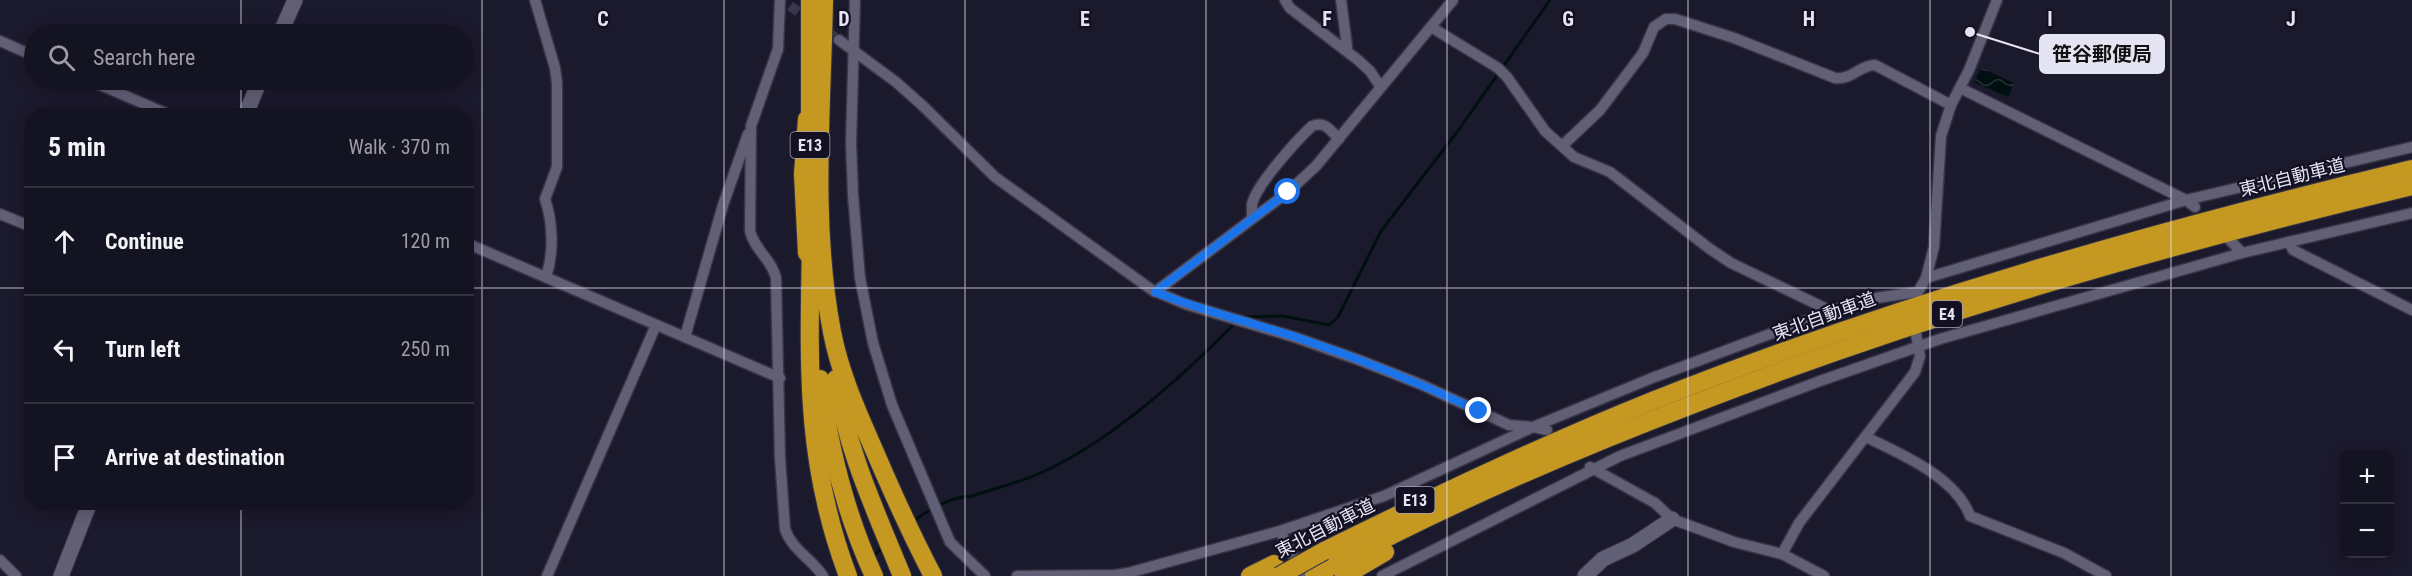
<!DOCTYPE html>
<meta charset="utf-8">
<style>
:root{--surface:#141321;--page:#1d1c2a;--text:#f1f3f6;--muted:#9d9ea5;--line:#33323f}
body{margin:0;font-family:"Roboto Condensed","Noto Sans JP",sans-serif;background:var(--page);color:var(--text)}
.controls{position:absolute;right:18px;bottom:18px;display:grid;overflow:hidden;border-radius:12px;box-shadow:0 3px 15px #0003}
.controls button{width:54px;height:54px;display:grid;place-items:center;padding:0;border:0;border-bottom:2px solid var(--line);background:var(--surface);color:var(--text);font:30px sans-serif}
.stop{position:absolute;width:18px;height:18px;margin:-14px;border:4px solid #1a73e8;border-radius:50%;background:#fff}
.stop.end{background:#1a73e8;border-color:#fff;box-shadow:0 2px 6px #0008}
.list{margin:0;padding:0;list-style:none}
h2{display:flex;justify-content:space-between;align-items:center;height:78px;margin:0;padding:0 24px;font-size:26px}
h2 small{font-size:20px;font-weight:400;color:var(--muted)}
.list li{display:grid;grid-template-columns:39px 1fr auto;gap:18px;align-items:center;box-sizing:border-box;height:108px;padding:0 24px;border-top:2px solid var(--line)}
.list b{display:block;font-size:22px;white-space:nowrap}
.list em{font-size:20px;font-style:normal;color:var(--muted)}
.icon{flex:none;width:33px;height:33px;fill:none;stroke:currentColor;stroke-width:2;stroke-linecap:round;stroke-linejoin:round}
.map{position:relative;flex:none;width:2412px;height:576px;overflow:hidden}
.search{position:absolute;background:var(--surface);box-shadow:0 3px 15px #0003;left:24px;top:24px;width:450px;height:66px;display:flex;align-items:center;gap:15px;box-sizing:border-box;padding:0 21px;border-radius:33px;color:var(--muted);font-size:22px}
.panel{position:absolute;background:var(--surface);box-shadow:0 3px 15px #0003;left:24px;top:108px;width:450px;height:402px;border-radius:24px}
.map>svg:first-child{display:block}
.water{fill:url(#water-waves)}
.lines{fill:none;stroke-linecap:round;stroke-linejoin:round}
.stream{stroke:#000f10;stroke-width:3}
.street-tunnel{stroke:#39374a;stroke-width:10;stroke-dasharray:10 5;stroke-linecap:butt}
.street-casing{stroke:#373545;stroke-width:13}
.secondary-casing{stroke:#373545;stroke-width:17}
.highway-casing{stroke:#373545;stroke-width:20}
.street{stroke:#615f76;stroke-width:10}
.secondary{stroke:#615f76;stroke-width:15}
.highway{stroke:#c59822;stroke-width:18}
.highway-bridge-casing{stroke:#373545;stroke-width:20;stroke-linecap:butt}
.highway-bridge{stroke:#c59822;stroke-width:18}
.route{stroke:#1a73e8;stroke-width:8}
.grid{fill:none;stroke:#e5e4f2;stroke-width:1.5;stroke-opacity:0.55}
.labels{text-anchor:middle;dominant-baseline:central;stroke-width:4.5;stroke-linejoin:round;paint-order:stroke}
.shield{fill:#121022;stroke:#a6a4b4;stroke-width:1.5}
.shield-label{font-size:16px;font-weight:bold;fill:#e5e4f2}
.street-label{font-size:18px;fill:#e5e4f2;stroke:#121022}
.grid-label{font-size:20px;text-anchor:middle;font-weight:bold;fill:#e5e4f2;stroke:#121022;stroke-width:4.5;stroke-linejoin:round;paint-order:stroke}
.leader{fill:none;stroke:#e5e4f2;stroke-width:2}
.callout-dot{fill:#e5e4f2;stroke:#121022;stroke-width:2}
.callout{fill:#e5e4f2;stroke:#e5e4f2;stroke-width:2}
.callout-label{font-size:20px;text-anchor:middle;font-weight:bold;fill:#111}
</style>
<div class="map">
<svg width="2412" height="576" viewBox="0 0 2412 576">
<defs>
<pattern id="water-waves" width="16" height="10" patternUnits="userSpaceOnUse" patternTransform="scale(1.5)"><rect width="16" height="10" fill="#000f10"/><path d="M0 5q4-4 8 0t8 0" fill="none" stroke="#253233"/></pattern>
</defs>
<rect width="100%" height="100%" fill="#1b192c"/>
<path class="water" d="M1981 68 2014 83 2008 97 1974 82Z"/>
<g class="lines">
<g class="stream">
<path d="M1242 317 1283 316 1329 325 1338 317 1381 231 1457 132 1550 0"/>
<path d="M914 521C929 509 953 496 972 496 996 488 1022 482 1045 471 1113 439 1182 377 1235 323"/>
<path d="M873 556 884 546"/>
</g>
<path class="street-tunnel" d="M790 6 839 40"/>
<defs>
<g id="street">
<path d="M535 0 555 68 557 83V167L545 199C553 223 554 253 546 277"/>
<path d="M780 0 778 49 751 126 750 231C754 249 772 260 776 278L780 458 785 529C792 550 811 558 823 576"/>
<path d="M855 0 851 143 853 195 860 278 873 343 892 405 950 542 985 576"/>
<path d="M1285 0 1290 8 1358 60 1370 71 1380 86"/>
<path d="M1341 0 1347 46 1345 50"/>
<path d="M1431 27 1498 68 1507 77 1545 131 1574 157 1610 172 1710 249 1731 263 1831 311"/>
<path d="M839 40 896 82 923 106 995 177 1152 290 1185 304 1297 338 1359 360 1420 384 1509 425 1533 427 1652 378 1861 300 1918 292 1926 278 2186 200 2412 147"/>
<path d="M0 41 34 56"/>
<path d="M89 80 172 116"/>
<path d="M1960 88 2186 200 2195 207"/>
<path d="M1562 146 1600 110 1643 53 1654 27 1666 19H1675L1734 38 1835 78C1852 80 1860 65 1875 65L1951 105"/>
<path d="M0 214 32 227"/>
<path d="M1252 218C1252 214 1252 208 1252 204 1257 184 1296 141 1312 126 1325 121 1330 130 1339 139"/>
<path d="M2229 239 2242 253"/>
<path d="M2289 242 2293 250 2412 310"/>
<path d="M466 243 780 378"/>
<path d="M1926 278 1934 247 1941 136 1951 105 1969 70 1997 0"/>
<path d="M1155 292 1288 192 1316 166 1453 0"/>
<path d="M685 337 723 205 748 134"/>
<path d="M1866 437C1901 454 1956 477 1970 516L2064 553 2106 576"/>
<path d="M1590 467 1655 503 1672 519 1734 542 1782 554 1824 576"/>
<path d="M1280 531 1304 576"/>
<path d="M1782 554 1799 523 1915 372 1920 356 1916 334"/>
<path d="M0 560 16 576"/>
<path d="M547 576 656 325"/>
<path d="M1017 576 1115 575 1128 573 1280 531 1384 496 1533 427 1547 430"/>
<path d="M1382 576 1620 456 1820 381 1940 339 2242 253 2412 213"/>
</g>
<g id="secondary">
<path d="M280 34 295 0"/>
<path d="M245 116 260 80"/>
<path d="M61 576 90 502"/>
<path d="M1585 576 1603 559 1633 545 1672 519"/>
</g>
<g id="highway">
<path d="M824 0C822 110 811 223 832 332 840 374 858 413 875 452 893 494 912 536 933 576"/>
<path d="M810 130V0"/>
<path d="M811 242C809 362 804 460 848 576"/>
<path d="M807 253 803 174 807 119"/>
<path d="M820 379C829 448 845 513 874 576"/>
<path d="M836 379C846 448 876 512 902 576"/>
<path d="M1324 551C1432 498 1540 446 1652 401 1899 303 2154 231 2412 169"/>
<path d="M1250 576 1274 564"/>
<path d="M1314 576C1437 508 1568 452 1699 402 1931 312 2170 244 2412 186"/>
<path d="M1344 576 1385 552"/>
</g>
</defs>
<use href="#street" class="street-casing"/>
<use href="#secondary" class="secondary-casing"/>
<use href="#highway" class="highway-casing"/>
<use href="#street" class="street"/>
<use href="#secondary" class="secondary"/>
<use href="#highway" class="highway"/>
<defs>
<path id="highway-bridge" d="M1279 576 1324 551"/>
</defs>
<use href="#highway-bridge" class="highway-bridge-casing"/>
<use href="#highway-bridge" class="highway-bridge"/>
</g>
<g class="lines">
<path class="route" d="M1288 192 1155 292C1201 310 1249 322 1296 337 1358 358 1420 383 1479 411"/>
</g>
<path class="grid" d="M241 0V34M482 0V576M724 0V576M965 0V576M1206 0V576M1447 0V576M1688 0V576M1930 0V576M2171 0V576M241 80V116M0 288H32M466 288H2412M241 502V576"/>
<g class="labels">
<g class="shield">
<rect x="790.5" y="132" width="39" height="26" rx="4.5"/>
<rect x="1932" y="301" width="30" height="26" rx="4.5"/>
<rect x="1395.5" y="487" width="39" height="26" rx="4.5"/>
</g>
<g class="shield-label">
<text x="810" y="145">E13</text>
<text x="1947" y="314">E4</text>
<text x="1415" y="500">E13</text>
</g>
<g class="street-label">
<text transform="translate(2292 177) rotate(-14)">東北自動車道</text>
<text transform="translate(1824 316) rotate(-20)">東北自動車道</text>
<text transform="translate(1325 528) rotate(-27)">東北自動車道</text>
</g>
</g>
<g class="grid-label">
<text x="603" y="26">C</text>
<text x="844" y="26">D</text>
<text x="1085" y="26">E</text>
<text x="1327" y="26">F</text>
<text x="1568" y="26">G</text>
<text x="1809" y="26">H</text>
<text x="2050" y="26">I</text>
<text x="2291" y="26">J</text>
</g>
<path class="leader" d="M1970 32L2040 54"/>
<circle class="callout-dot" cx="1970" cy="32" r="6"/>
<rect class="callout" x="2040" y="35" width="124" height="38" rx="6"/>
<g class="callout-label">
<text x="2102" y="61">笹谷郵便局</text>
</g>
</svg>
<div class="controls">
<button>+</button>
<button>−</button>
</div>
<div class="stop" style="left:1288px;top:192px"></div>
<div class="stop end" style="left:1479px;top:411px"></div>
<div class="search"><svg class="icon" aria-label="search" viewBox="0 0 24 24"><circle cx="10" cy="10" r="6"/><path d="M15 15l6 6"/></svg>Search here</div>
<section class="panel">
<h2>5 min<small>Walk · 370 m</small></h2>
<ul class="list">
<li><svg class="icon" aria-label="ahead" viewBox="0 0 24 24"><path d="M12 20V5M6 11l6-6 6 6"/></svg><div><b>Continue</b></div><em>120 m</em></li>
<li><svg class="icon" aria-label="left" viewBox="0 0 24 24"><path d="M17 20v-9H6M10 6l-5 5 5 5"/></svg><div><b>Turn left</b></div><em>250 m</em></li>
<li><svg class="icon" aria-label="arrive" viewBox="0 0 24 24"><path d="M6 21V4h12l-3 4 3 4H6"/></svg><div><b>Arrive at destination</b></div></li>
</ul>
</section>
</div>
